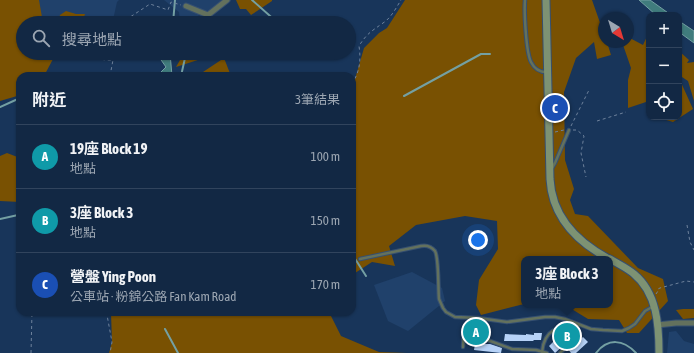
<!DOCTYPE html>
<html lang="zh-TW">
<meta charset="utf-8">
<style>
:root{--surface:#122844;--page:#1b304b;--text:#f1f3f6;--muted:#9ca6b2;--line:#31445d;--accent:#95b2f1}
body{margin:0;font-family:"Asap Condensed","Noto Sans TC",sans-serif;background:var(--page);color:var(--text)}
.controls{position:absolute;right:12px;top:12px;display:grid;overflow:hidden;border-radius:8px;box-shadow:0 1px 3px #0004}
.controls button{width:36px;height:36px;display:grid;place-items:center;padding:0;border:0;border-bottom:1px solid var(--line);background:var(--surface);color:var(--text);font:20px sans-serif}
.compass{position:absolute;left:598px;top:12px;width:36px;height:36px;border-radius:50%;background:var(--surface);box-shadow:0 1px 3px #0004;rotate:142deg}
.you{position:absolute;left:478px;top:240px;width:14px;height:14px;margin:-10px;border:3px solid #fff;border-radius:50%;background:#1a73e8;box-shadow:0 0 0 6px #1a73e833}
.badge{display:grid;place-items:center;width:26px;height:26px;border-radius:50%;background:var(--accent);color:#fff;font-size:13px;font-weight:700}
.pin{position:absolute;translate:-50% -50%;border:2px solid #fff;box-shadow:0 1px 4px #0006}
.popup{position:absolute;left:521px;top:256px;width:92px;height:52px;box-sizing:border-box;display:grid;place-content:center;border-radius:8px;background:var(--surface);filter:drop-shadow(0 1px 3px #0005);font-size:13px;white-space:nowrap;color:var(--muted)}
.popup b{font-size:15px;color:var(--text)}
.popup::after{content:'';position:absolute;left:50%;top:100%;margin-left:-8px;border:8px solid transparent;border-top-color:var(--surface)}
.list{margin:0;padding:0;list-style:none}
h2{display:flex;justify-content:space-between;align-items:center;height:52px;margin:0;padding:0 16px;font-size:17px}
h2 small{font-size:13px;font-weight:400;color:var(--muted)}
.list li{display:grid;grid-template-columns:26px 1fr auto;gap:12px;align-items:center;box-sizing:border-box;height:64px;padding:0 16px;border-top:1px solid var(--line)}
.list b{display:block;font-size:15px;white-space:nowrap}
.list p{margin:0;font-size:13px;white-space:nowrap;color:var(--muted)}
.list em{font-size:13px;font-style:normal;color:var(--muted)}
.icon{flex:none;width:22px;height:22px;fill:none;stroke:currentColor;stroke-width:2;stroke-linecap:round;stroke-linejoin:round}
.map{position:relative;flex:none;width:694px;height:353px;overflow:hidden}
.search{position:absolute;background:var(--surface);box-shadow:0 1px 3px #0004;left:16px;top:16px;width:340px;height:44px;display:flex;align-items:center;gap:10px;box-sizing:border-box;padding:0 14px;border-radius:22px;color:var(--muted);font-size:15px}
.panel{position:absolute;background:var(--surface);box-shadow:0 1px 3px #0004;left:16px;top:72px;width:340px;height:244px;border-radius:12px}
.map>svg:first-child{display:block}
.built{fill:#20416b}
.green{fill:#795102}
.water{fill:#407c7d;stroke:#74a0a3}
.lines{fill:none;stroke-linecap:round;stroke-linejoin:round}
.stream{stroke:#74a0a3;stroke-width:2}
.building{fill:#b6d2f7}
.service-casing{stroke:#365071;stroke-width:4.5}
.minor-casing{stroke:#365071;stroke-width:7}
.secondary-casing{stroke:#365071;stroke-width:9}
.path{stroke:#6e829c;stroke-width:1;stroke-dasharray:3 3;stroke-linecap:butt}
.service{stroke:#63715d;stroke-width:2.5}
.minor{stroke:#63715d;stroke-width:5}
.secondary{stroke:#7d9273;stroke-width:7}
</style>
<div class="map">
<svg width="694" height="353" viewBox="0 0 694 353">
<rect width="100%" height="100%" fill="#18355a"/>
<g class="built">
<path d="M38 0H119L117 2 113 20 96 23H41Z"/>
<path d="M164 0H229L209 17 199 15 195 23H180L179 12Z"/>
<path d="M412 272 442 288 445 301 408 331 388 321 374 285Z"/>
<path d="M676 331 684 341 694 344V353H667L669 332Z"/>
</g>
<g class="green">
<path d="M0 0H39L43 23H23V53H51L53 59 44 76H20V97L17 96 0 101Z"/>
<path d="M236 0H272V1L251 15 246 9H240Z"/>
<path d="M405 0H592L604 34V42H607L611 55 597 59 594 42 576 58 564 92 565 160 574 189 570 200 575 214 588 216 638 268 663 279 668 301 639 333H627L619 320 588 319 570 308V305H610V259H524V304L481 315 476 305 479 280 498 249 497 221 465 216 416 225 389 246 395 266 372 262 352 275V84L355 79 364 48 379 33 387 28Z"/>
<path d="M66 11 76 14H85L83 20 78 17V23H57L60 15Z"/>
<path d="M649 32V101L628 108V80L631 68 622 42H628V37L643 45Z"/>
<path d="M679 51 689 60 687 63 694 62V101L688 81 679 75Z"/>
<path d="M184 53H208L204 58 176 67Z"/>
<path d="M224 58 231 76H197Z"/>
<path d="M679 78 693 109 673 122 663 119 667 117H679V109L680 108H679Z"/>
<path d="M7 153 20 158V202L0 201V156Z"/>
<path d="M683 309H694V318L683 319 676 310Z"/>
<path d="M108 312H329L341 336 379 352 407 353H109L112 342 111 313Z"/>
</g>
<g class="water">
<path d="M639 0H650L671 15H656Z"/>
<path d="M679 21 694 31V43L679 32Z"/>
<path d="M160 53H170L172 76H157L166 67 159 57Z"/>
</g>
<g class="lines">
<g class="stream">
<path d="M252 0 278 23"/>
<path d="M173 23 175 0"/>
<path d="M181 76 185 58 182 53"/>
<path d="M404 96 481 54H490"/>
<path d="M0 107 20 98"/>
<path d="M0 219 18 215"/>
<path d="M352 254 366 276"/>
<path d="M165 329 178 353"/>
<path d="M596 353C608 338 623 339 636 353"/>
</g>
</g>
<g class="building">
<path d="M480 328V335L472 336V329Z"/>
<path d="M568 331 573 337 555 353 549 346 558 337 559 339Z"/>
<path d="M534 333H542L541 340H534L533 341H504L505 334 526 335V334L534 335Z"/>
<path d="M583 337 588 342 576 353H571L568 349Z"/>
<path d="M475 344H490L502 348 501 353 474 350Z"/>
</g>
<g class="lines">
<defs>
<g id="service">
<path d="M525 0C524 12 526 52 531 62 534 68 539 72 546 72"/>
<path d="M552 168 555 163 569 130"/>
<path d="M360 259 421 246C426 245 431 246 435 251 439 258 438 289 439 299L443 308 446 312 455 317 478 318 507 322 545 317H555L565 319 591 329 603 330 622 331 629 328 635 324 645 311 654 306"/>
<path d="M464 339 482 338 512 349 536 350 547 353"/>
<path d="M463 347 464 329"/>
<path d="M542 352C544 329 559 326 579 325"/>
<path d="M560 353 578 336"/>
</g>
<g id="minor">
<path d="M186 6 208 15 227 0"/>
<path d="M657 325 676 323H694"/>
</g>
<g id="secondary">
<path d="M546 0 550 179C552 217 577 242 609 259"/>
<path d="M610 259C618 264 627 268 634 274 657 293 659 325 659 353"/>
</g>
</defs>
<use href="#service" class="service-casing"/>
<use href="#minor" class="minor-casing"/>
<use href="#secondary" class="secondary-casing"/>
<g class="path">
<path d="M121 23 150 4 168 10 171 2 181 5"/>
<path d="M92 53C98 60 103 60 112 60"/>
<path d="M110 76 113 60 119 53"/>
<path d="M352 84C360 71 361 60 359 46 367 33 372 31 383 23 391 18 396 8 401 0"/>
<path d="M597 121 626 112"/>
<path d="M571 126 589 90"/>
<path d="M573 130H577L584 136 581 153 586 177"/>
<path d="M555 132 564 130"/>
<path d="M687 225 690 242 694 250"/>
<path d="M656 294 658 291V289L660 288 686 281 694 282"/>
<path d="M108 312 107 315 112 342 110 353"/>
<path d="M31 353 32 312"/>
</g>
<use href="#service" class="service"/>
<use href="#minor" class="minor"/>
<use href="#secondary" class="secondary"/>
</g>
</svg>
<div class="controls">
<button>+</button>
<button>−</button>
<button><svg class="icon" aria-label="locate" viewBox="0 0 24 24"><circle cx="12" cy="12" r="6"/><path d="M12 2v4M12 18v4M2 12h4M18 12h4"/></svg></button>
</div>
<svg class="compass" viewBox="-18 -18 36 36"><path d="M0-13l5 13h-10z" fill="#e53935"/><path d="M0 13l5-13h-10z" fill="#9ca6b2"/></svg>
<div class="you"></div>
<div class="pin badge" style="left:476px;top:332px;background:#0f9aa8">A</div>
<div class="pin badge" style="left:567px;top:336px;background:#0f9aa8">B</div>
<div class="popup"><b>3座 Block 3</b>地點</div>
<div class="pin badge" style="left:555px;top:108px;background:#1a4fb4">C</div>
<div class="search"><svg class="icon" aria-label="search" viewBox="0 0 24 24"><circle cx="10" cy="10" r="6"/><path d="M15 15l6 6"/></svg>搜尋地點</div>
<section class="panel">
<h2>附近<small>3筆結果</small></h2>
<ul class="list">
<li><span class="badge" style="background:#0f9aa8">A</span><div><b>19座 Block 19</b><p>地點</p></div><em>100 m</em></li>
<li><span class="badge" style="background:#0f9aa8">B</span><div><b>3座 Block 3</b><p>地點</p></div><em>150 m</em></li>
<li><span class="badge" style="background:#1a4fb4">C</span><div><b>營盤 Ying Poon</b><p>公車站 · 粉錦公路 Fan Kam Road</p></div><em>170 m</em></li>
</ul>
</section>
</div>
